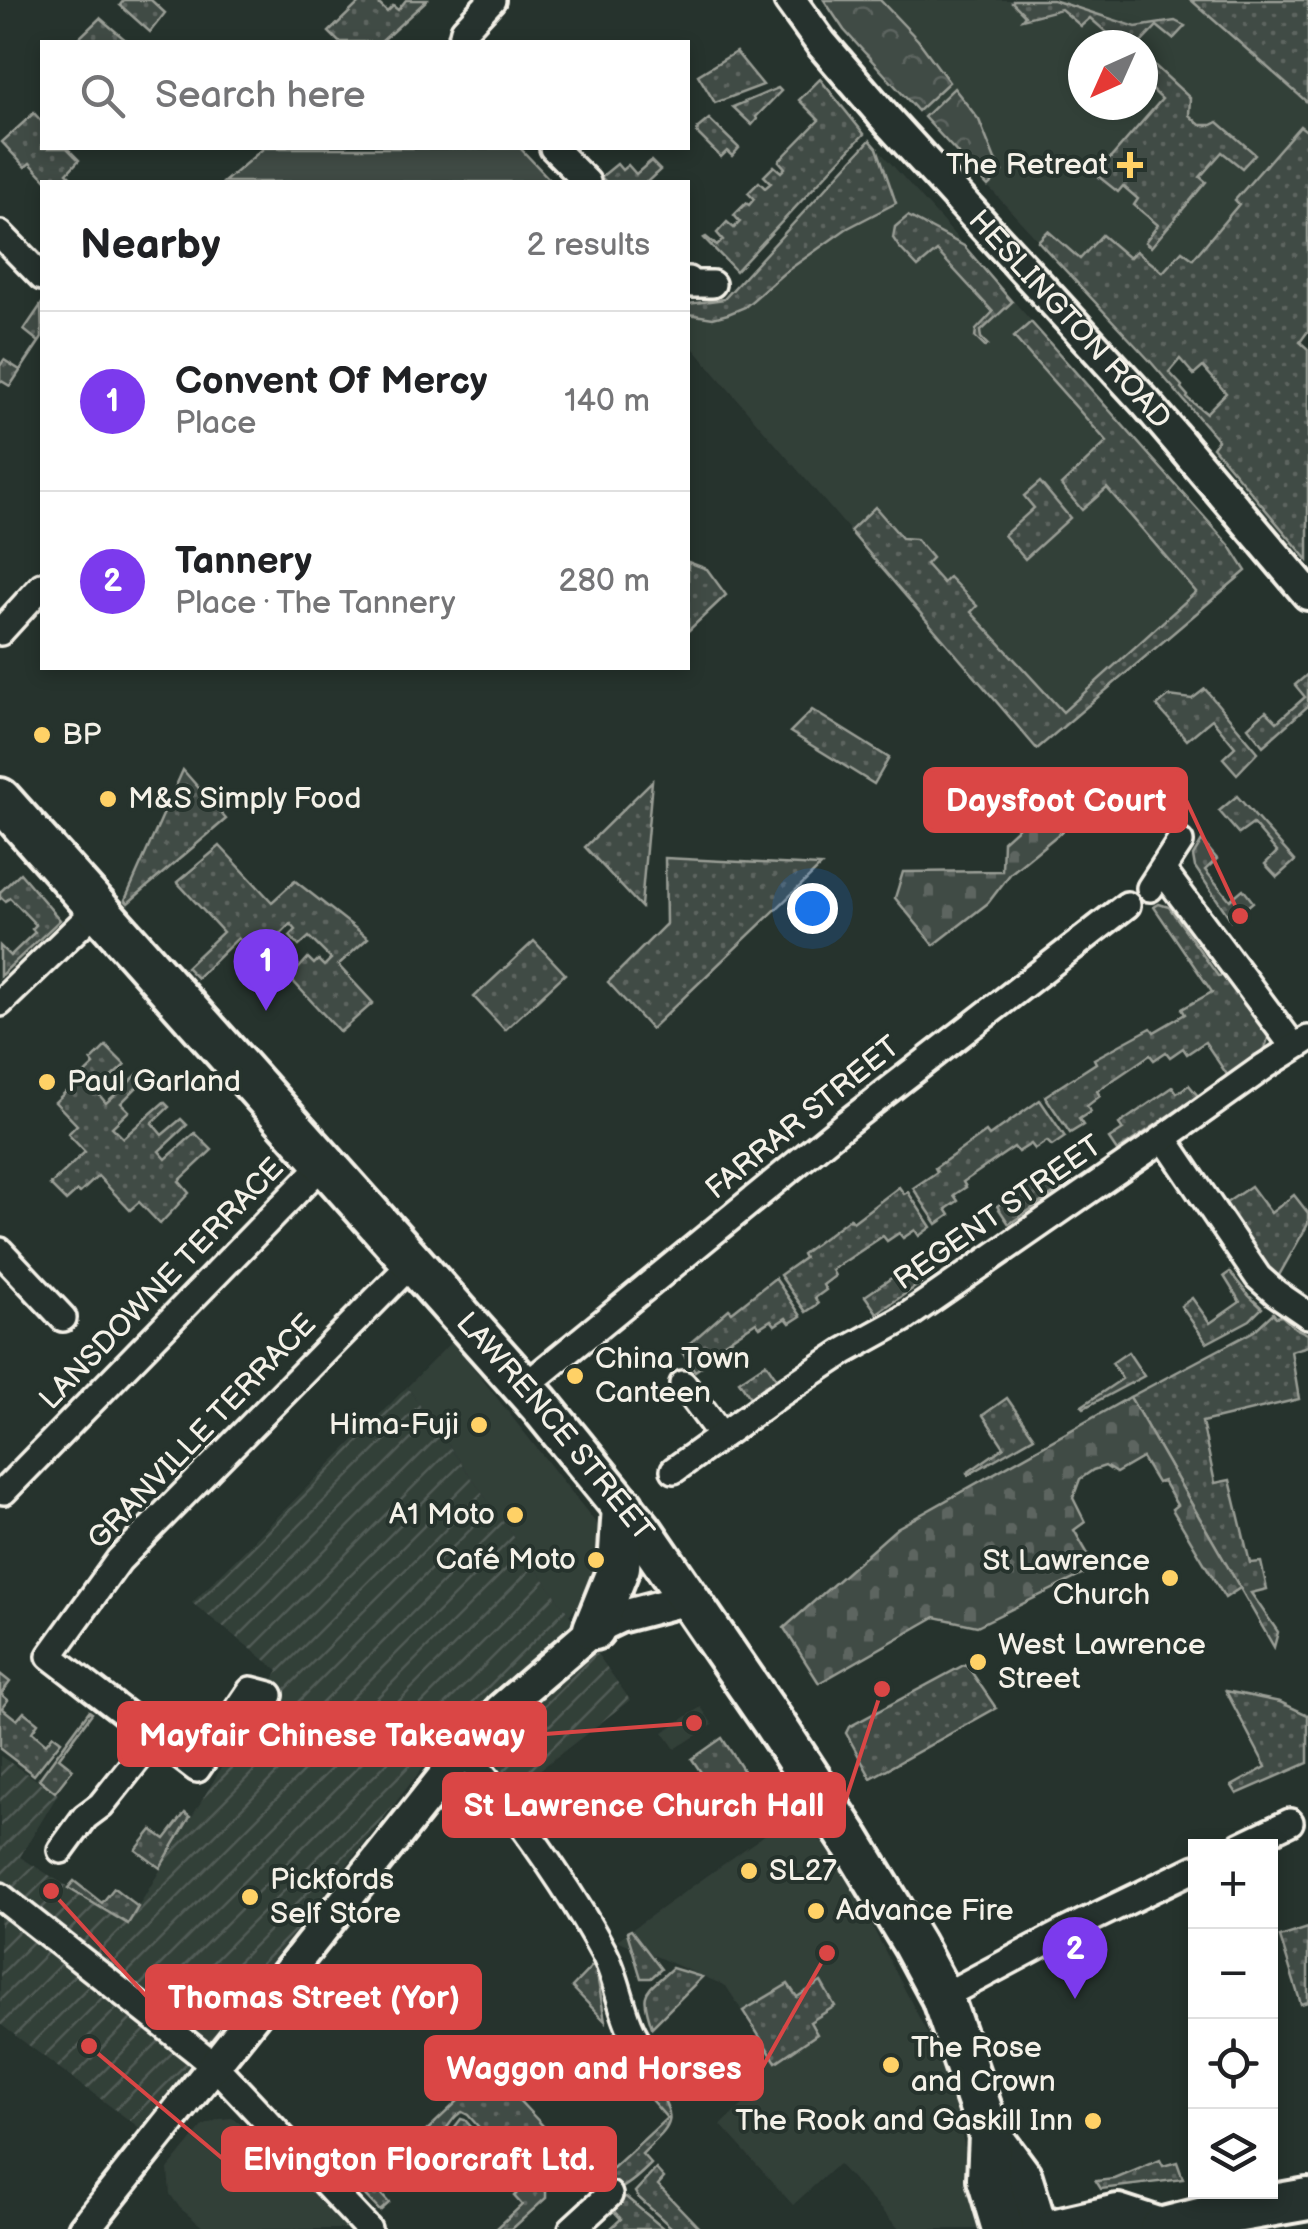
<!DOCTYPE html>
<meta charset="utf-8">
<style>
:root{--surface:#fff;--page:#f6f6f6;--text:#202124;--muted:#757577;--line:#e0e0e0;--accent:#7c3aed}
body{margin:0;font-family:"Balsamiq Sans",sans-serif;background:var(--page);color:var(--text)}
.controls{position:absolute;right:30px;bottom:30px;display:grid;overflow:hidden;border-radius:0px;box-shadow:0 5px 15px #0003}
.controls button{width:90px;height:90px;display:grid;place-items:center;padding:0;border:0;border-bottom:2px solid var(--line);background:var(--surface);color:var(--text);font:50px sans-serif}
.compass{position:absolute;left:1068px;top:30px;width:90px;height:90px;border-radius:50%;background:var(--surface);box-shadow:0 5px 15px #0003;rotate:225deg}
.you{position:absolute;left:812px;top:908px;width:35px;height:35px;margin:-25px;border:8px solid #fff;border-radius:50%;background:#1a73e8;box-shadow:0 0 0 15px #1a73e833}
.badge{display:grid;place-items:center;width:65px;height:65px;border-radius:50%;background:var(--accent);color:#fff;font-size:32px;font-weight:700}
.pin{position:absolute;translate:-50% -82px;filter:drop-shadow(0 2px 5px #0008)}
.pin::after{content:'';position:absolute;top:52px;width:35px;height:30px;background:inherit;clip-path:polygon(0 0,100% 0,50% 100%)}
.list{margin:0;padding:0;list-style:none}
h2{display:flex;justify-content:space-between;align-items:center;height:130px;margin:0;padding:0 40px;font-size:42px}
h2 small{font-size:32px;font-weight:400;color:var(--muted)}
.list li{display:grid;grid-template-columns:65px 1fr auto;gap:30px;align-items:center;box-sizing:border-box;height:180px;padding:0 40px;border-top:2px solid var(--line)}
.list b{display:block;font-size:38px;white-space:nowrap}
.list p{margin:0;font-size:32px;white-space:nowrap;color:var(--muted)}
.list em{font-size:32px;font-style:normal;color:var(--muted)}
.icon{flex:none;width:55px;height:55px;fill:none;stroke:currentColor;stroke-width:2;stroke-linecap:round;stroke-linejoin:round}
.map{position:relative;flex:none;width:1308px;height:2229px;overflow:hidden}
.search{position:absolute;background:var(--surface);box-shadow:0 5px 15px #0003;left:40px;top:40px;width:650px;height:110px;display:flex;align-items:center;gap:25px;box-sizing:border-box;padding:0 35px;border-radius:0px;color:var(--muted);font-size:38px}
.panel{position:absolute;background:var(--surface);box-shadow:0 5px 15px #0003;left:40px;top:180px;width:650px;height:490px;border-radius:0px}
.map>svg:first-child{display:block}
.built{fill:#333f39;fill-rule:evenodd}
.industrial{fill:url(#industrial-furrows)}
.grass{fill:url(#grass-dots);stroke:#9a9e96;stroke-width:2.5;fill-rule:evenodd}
.forest{fill:url(#forest-crowns);stroke:#9a9e96;stroke-width:2.5}
.cemetery{fill:url(#cemetery-stones);stroke:#9a9e96;stroke-width:2.5}
.park{fill:#414b45;stroke:#9a9e96;stroke-width:2.5}
.lines{fill:none;stroke-linecap:round;stroke-linejoin:round}
.minor-casing{stroke:#f4f1e8;stroke-width:32}
.tertiary-casing{stroke:#f4f1e8;stroke-width:38}
.primary-casing{stroke:#f4f1e8;stroke-width:48}
.minor{stroke:#26332d;stroke-width:25}
.tertiary{stroke:#26332d;stroke-width:30}
.primary{stroke:#26332d;stroke-width:40}
.poi-dot{fill:#ffd166;stroke:#26332d;stroke-width:4}
.labels{text-anchor:middle;dominant-baseline:central;stroke-width:8;stroke-linejoin:round;paint-order:stroke}
.poi-label{font-size:30px;fill:#f4f1e8;stroke:#26332d;text-anchor:start}
.street-label{font-size:30px;fill:#f4f1e8;stroke:#26332d}
.leader{fill:none;stroke:#da4645;stroke-width:4}
.callout-dot{fill:#da4645;stroke:#26332d;stroke-width:4}
.callout{fill:#da4645;stroke:#da4645;stroke-width:4}
.callout-label{font-size:32px;text-anchor:middle;font-weight:bold;fill:#fff}
</style>
<div class="map">
<svg width="1308" height="2229" viewBox="0 0 1308 2229">
<defs>
<pattern id="industrial-furrows" width="10" height="10" patternUnits="userSpaceOnUse" patternTransform="scale(2.5)"><rect width="10" height="10" fill="#333f39"/><path d="M-1 1l2-2M0 10L10 0M9 11l2-2" fill="none" stroke="#515b56"/></pattern>
<pattern id="grass-dots" width="8" height="8" patternUnits="userSpaceOnUse" patternTransform="scale(2.5)"><rect width="8" height="8" fill="#414b45"/><path d="M2 2h.1M6 6h.1" fill="none" stroke="#5d6560" stroke-width="1.8" stroke-linecap="round"/></pattern>
<pattern id="forest-crowns" width="20" height="18" patternUnits="userSpaceOnUse" patternTransform="scale(2.5)"><rect width="20" height="18" fill="#414b45"/><path d="M2 6a3 3 0 1 1 6 0M12 15a3 3 0 1 1 6 0" fill="none" stroke="#5d6560"/></pattern>
<pattern id="cemetery-stones" width="16" height="16" patternUnits="userSpaceOnUse" patternTransform="scale(2.5)"><rect width="16" height="16" fill="#414b45"/><path d="M2 7V4a2 2 0 0 1 4 0v3zM10 15v-3a2 2 0 0 1 4 0v3z" fill="#5d6560"/></pattern>
</defs>
<rect width="100%" height="100%" fill="#26332d"/>
<filter id="ink" filterUnits="userSpaceOnUse"><feTurbulence type="fractalNoise" baseFrequency=".01" numOctaves="2"/><feDisplacementMap in="SourceGraphic" scale="20" xChannelSelector="R" yChannelSelector="G"/><feConvolveMatrix kernelMatrix="1 2 1 2 8 2 1 2 1" color-interpolation-filters="sRGB"/></filter>
<g filter="url(#ink)">
<g class="built">
<path d="M823 0H1308V143L1149 361 844 30ZM1083 45H1143V105H1083Z"/>
<path d="M870 140 1230 544 1246 571 1037 749 688 342V304L724 299Z"/>
<path d="M452 1341 611 1542 608 1573 569 1615 407 1387Z"/>
<path d="M701 1707 713 1725 675 1749 663 1732Z"/>
<path d="M798 1811 844 1871 946 2070 984 2229H899L838 2164 793 2205 721 2125 758 2091 745 2075 768 2051 726 1986 617 1940Z"/>
<path d="M232 2118 252 2131 346 2229H205L180 2208 170 2194 168 2169 203 2126 219 2119Z"/>
</g>
<path class="industrial" d="M407 1387 630 1700 515 1789 463 1716 141 2129 0 2024V1756L58 1794 20 1857 128 1924 279 1671 192 1603Z"/>
<g class="grass">
<path d="M124 0H151L165 13 150 32 120 5Z"/>
<path d="M362 0H375L387 12 393 6 398 10 406 0H427L381 42H339L329 32Z"/>
<path d="M1014 0H1053L1136 27 1175 21 1185 26 1173 39 1157 26 1139 45H1121L1090 18 1081 26 1061 9 1022 19 1025 15 1012 2Z"/>
<path d="M1191 0H1308V103Z"/>
<path d="M100 18 128 42H75Z"/>
<path d="M736 52 763 85 715 103 698 75Z"/>
<path d="M1154 65 1190 98 1189 115 1200 125H1212L1218 122 1255 154 1242 168 1222 152 1200 177 1206 182 1151 247 1145 242 1158 225 1134 205 1138 199 1123 186 1118 192 1084 165 1087 162 1096 170 1105 160 1108 161 1162 99 1143 81V78Z"/>
<path d="M820 79 864 134 736 271 704 238 706 237 717 246 723 240 717 233 727 222 734 228 740 222 734 215 746 203 749 205 754 199 748 193 759 182 765 188 771 183 764 176 774 166 781 172 785 168 779 161 819 120 799 100Z"/>
<path d="M778 88 781 91 756 117 757 119 752 125 733 107Z"/>
<path d="M34 113 42 122V148H67L79 160 67 173 76 182H48L30 163 25 167 2 142Z"/>
<path d="M709 119 739 148 732 156 727 151 721 157 697 133 698 128Z"/>
<path d="M1300 126 1308 132V331L1300 342 1308 349V560L1213 447 1218 440 1150 361 1038 241 1048 231 1080 259 1102 235 1129 258 1136 251 1163 272 1182 251 1193 259 1239 204 1235 200ZM1180 359 1194 375 1203 367 1226 393 1206 413 1187 398 1188 396 1181 388 1182 386 1169 372Z"/>
<path d="M870 140 877 148 896 203 846 229 784 273 745 307 728 314 713 318 688 314V304L724 299Z"/>
<path d="M651 161 660 170 647 182H606L601 177 617 164 622 170 628 165 636 174Z"/>
<path d="M908 216 964 246 1012 302 980 332 981 338 988 345 985 347 975 337 976 330 993 312 937 251 918 267 899 247 893 238 895 227Z"/>
<path d="M41 305 42 338 10 386 0 380V366L4 360 20 370 39 342 24 330Z"/>
<path d="M1031 322 1230 546 1246 571 1037 749 850 531 875 507 902 538 916 539 932 558 926 564 943 583 949 577 977 606 971 612 1063 712 1196 592 1107 488 1082 510 1061 485 1107 442 1014 337Z"/>
<path d="M1040 482 1070 518 1025 559 1004 535 1034 508 1024 496Z"/>
<path d="M688 562 707 569 726 595 688 631Z"/>
<path d="M1308 674V706L1263 746 1248 727 1266 711 1277 722 1305 697 1295 685Z"/>
<path d="M1205 689 1258 752 1237 774 1223 758 1235 747 1212 719 1187 740 1157 706 1169 696 1192 699Z"/>
<path d="M812 710 889 758 874 784 790 732Z"/>
<path d="M183 770 226 819 128 903 125 900Z"/>
<path d="M652 781 641 906V907L585 847Z"/>
<path d="M1237 796 1295 861 1277 877 1265 864 1277 852 1253 824 1239 834 1219 811Z"/>
<path d="M1202 841 1217 859 1205 870 1230 900 1243 889 1253 902 1231 920 1195 867 1193 856Z"/>
<path d="M220 846 272 902 295 881 368 938 338 965 373 1003 340 1032 290 978 308 958 314 964 318 960 324 966 331 959 309 937 299 946 290 936 296 930 291 924 257 958 238 938 197 978 186 967 223 932 177 882Z"/>
<path d="M665 858 821 866 651 1029 608 982 666 924Z"/>
<path d="M20 873 60 920 0 976V946L10 956 35 932 32 929 36 925 10 898 5 901 2 898 0 899V892Z"/>
<path d="M1159 904 1169 907 1218 976 1228 975 1268 1028C1272 1054 1246 1063 1228 1076L1205 1042 1187 1054 1183 1048 1170 1057 1166 1052 1154 1060 1150 1055 1097 1091 1100 1096 1087 1106 1090 1112 1079 1119 1083 1125 1070 1133 1045 1096 1096 1063 1094 1059 1151 1028 1154 1032 1185 1014 1182 1009 1212 992 1154 907Z"/>
<path d="M534 941 565 974 505 1030 474 997Z"/>
<path d="M106 1046 125 1065 96 1091 106 1103 139 1073 145 1079 121 1103 129 1111 112 1127 123 1138 164 1102 169 1107 152 1123 162 1135 181 1119 187 1125 159 1151 166 1159 195 1133 212 1150 179 1181 189 1193 160 1224 139 1202 130 1210 98 1176 80 1193 77 1191 66 1201 50 1185 85 1152 68 1134 77 1125 55 1102 94 1065 91 1061Z"/>
<path d="M1189 1085 1198 1096 1117 1151 1109 1139 1123 1130 1119 1124 1173 1087 1177 1093Z"/>
<path d="M1040 1100 1065 1137 1052 1146 1047 1141 1035 1149 1031 1144 1018 1152 1014 1147 963 1182 966 1187 954 1195 958 1201 946 1209 950 1215 937 1224 913 1188 937 1172 935 1168 986 1132 989 1136Z"/>
<path d="M1053 1177 1062 1188 1009 1224 997 1206 1037 1179 1041 1185Z"/>
<path d="M1251 1186 1271 1213 1294 1195 1308 1213V1224L1278 1277 1265 1266 1226 1203Z"/>
<path d="M899 1187 904 1194 908 1192 931 1227 919 1236 915 1230 903 1238 899 1233 887 1241 883 1236 832 1270 835 1276 823 1285 826 1290 815 1298 818 1304 806 1312 780 1275 804 1258 802 1254 850 1218 853 1222Z"/>
<path d="M922 1266 930 1277 877 1313 865 1296 906 1268 910 1274Z"/>
<path d="M1230 1272 1249 1296 1262 1308 1250 1320 1207 1343 1181 1306 1192 1298 1210 1323 1240 1302 1224 1276Z"/>
<path d="M775 1278 801 1316 790 1323 786 1318 775 1325 771 1320 760 1327 756 1322 705 1356 708 1362 695 1371 681 1351 729 1309 732 1312Z"/>
<path d="M1273 1313 1276 1317 1282 1316 1295 1328 1308 1334V1346L1291 1351 1299 1399 1202 1422 1215 1483 1230 1480 1250 1563 1261 1562 1267 1589 1251 1593 1278 1632 1274 1647 1130 1397 1254 1331Z"/>
<path d="M1128 1352 1144 1376 1084 1408 1082 1406 1122 1379 1112 1363Z"/>
<path d="M766 1363 778 1381 751 1399 739 1381Z"/>
<path d="M1007 1398 1034 1437 968 1475 967 1473 1004 1447 983 1415Z"/>
<path d="M966 1664 996 1708 871 1778 846 1733 849 1727Z"/>
<path d="M0 1674 10 1682 1 1694 8 1700 2 1708 17 1720 24 1712 38 1723 32 1732 46 1744 53 1735 61 1741 34 1775 0 1749Z"/>
<path d="M1226 1691 1280 1702 1308 1715V1763L1237 1794 1232 1786 1266 1767Z"/>
<path d="M89 1711 92 1713 59 1758 73 1769 55 1792 39 1779Z"/>
<path d="M722 1738 745 1773 715 1793 692 1759Z"/>
<path d="M185 1813 190 1817 160 1868 136 1850 152 1830 165 1839Z"/>
<path d="M74 1881 102 1903 114 1888 138 1907 128 1924 68 1888Z"/>
<path d="M1308 1928V2002L1301 2004 1280 1937Z"/>
<path d="M631 1930 661 1969 651 1978H641L627 1932Z"/>
<path d="M595 1963 605 2021 572 1987Z"/>
<path d="M672 1968 702 1977 652 2027C639 1989 645 1994 672 1968Z"/>
<path d="M821 1982 835 2006 810 2022 817 2034 776 2062 743 2011 788 1984 797 1997Z"/>
<path d="M523 2039 529 2045 497 2077 597 2183 667 2118 647 2095 656 2087C680 2123 670 2126 642 2154L651 2164C634 2181 611 2204 585 2185 581 2183 576 2177 571 2178 565 2179 561 2184 556 2186L523 2163 501 2152 468 2115 462 2112C452 2117 452 2123 444 2131 433 2143 421 2148 414 2165L407 2158 376 2189 389 2203 380 2211 362 2192Z"/>
<path d="M461 2119 465 2120 498 2157 526 2174 546 2191V2198L512 2229H496L522 2205 514 2196 518 2192 498 2172 493 2175 456 2136 432 2158 428 2155 448 2136Z"/>
<path d="M1160 2160 1163 2166 1177 2162 1183 2179 1101 2189 1096 2181 1115 2179Z"/>
<path d="M656 2169 664 2178 658 2185 700 2229H673L638 2197 635 2192Z"/>
<path d="M626 2197 664 2229H610L621 2219 611 2208 620 2198Z"/>
</g>
<g class="forest">
<path d="M824 0H880L918 40 949 82 918 111 844 30Z"/>
<path d="M954 88 979 120 995 160 1003 171 988 186 924 117Z"/>
</g>
<g class="cemetery">
<path d="M1066 784 1088 810 1011 873 988 903 934 945 895 898 903 872 1002 871 1003 841Z"/>
<path d="M1130 1397 1240 1588 1225 1598 1172 1509 1177 1505 1163 1481 1157 1483 1142 1458 1116 1473 1105 1466 1093 1470 1080 1479 1073 1498 1085 1522 1074 1530 1096 1568 977 1626 935 1617 819 1683 784 1628 897 1528Z"/>
</g>
<path class="park" d="M264 148H520L552 182H224Z"/>
<g class="lines">
<defs>
<g id="minor">
<path d="M461 42 464 30 492 0"/>
<path d="M553 148 587 182"/>
<path d="M0 234 42 277"/>
<path d="M688 280 692 284H712"/>
<path d="M0 632 42 586"/>
<path d="M1163 871 1294 1047"/>
<path d="M1150 888 1180 842"/>
<path d="M0 1003 97 909"/>
<path d="M1164 1138 1258 1277 1276 1293 1308 1315"/>
<path d="M0 1251 63 1318"/>
<path d="M683 1384 721 1435"/>
<path d="M524 1387 845 1124 1127 905"/>
<path d="M674 1470 780 1394 845 1351 903 1319 1157 1143 1265 1066 1308 1039"/>
<path d="M4 1491 324 1163"/>
<path d="M270 1695 251 1690 197 1769 50 1656 119 1560 413 1262"/>
<path d="M464 1751C515 1813 566 1882 604 1953 621 1985 621 2024 645 2051"/>
<path d="M1240 1846 1290 1822"/>
<path d="M61 1850 85 1817 101 1805 155 1737"/>
<path d="M0 1896 213 2064 368 2229"/>
<path d="M942 1997 1066 1931 1196 1868"/>
<path d="M572 2229 609 2195"/>
</g>
<g id="tertiary">
<path id="s1" d="M790 0 821 43 888 121 1146 403 1308 594"/>
<path d="M84 2229 464 1751 501 1709 594 1629 619 1617 688 1599"/>
</g>
<g id="primary">
<path id="s2" d="M0 799 539 1404 642 1531 773 1722 851 1841 914 1945 942 1997 990 2135 1021 2177 1037 2229"/>
<path d="M594 1629 619 1567 623 1506"/>
<path d="M990 2135 988 2179 1003 2229"/>
<path d="M1057 2229 1118 2215 1161 2229"/>
<path d="M1160 2229 1212 2216 1308 2199"/>
</g>
</defs>
<use href="#minor" class="minor-casing"/>
<use href="#tertiary" class="tertiary-casing"/>
<use href="#primary" class="primary-casing"/>
<use href="#minor" class="minor"/>
<use href="#tertiary" class="tertiary"/>
<use href="#primary" class="primary"/>
</g>
</g>
<g class="poi-dot">
<path d="M1125 150h10v10h10v10h-10v10h-10v-10h-10v-10h10z"/>
<circle cx="42" cy="735" r="10"/>
<circle cx="108" cy="799" r="10"/>
<circle cx="47" cy="1082" r="10"/>
<circle cx="575" cy="1376" r="10"/>
<circle cx="479" cy="1425" r="10"/>
<circle cx="515" cy="1515" r="10"/>
<circle cx="596" cy="1560" r="10"/>
<circle cx="1170" cy="1578" r="10"/>
<circle cx="978" cy="1662" r="10"/>
<circle cx="749" cy="1871" r="10"/>
<circle cx="250" cy="1897" r="10"/>
<circle cx="816" cy="1911" r="10"/>
<circle cx="891" cy="2065" r="10"/>
<circle cx="1093" cy="2121" r="10"/>
</g>
<g class="labels">
<g class="poi-label">
<text x="1108" y="165" text-anchor="end">The Retreat</text>
<text x="62" y="735">BP</text>
<text x="128" y="799">M&amp;S Simply Food</text>
<text x="67" y="1082">Paul Garland</text>
<text x="595" y="1359">China Town<tspan x="595" dy="34">Canteen</tspan></text>
<text x="459" y="1425" text-anchor="end">Hima-Fuji</text>
<text x="495" y="1515" text-anchor="end">A1 Moto</text>
<text x="576" y="1560" text-anchor="end">Café Moto</text>
<text x="1150" y="1561" text-anchor="end">St Lawrence<tspan x="1150" dy="34">Church</tspan></text>
<text x="998" y="1645">West Lawrence<tspan x="998" dy="34">Street</tspan></text>
<text x="769" y="1871">SL27</text>
<text x="270" y="1880">Pickfords<tspan x="270" dy="34">Self Store</tspan></text>
<text x="836" y="1911">Advance Fire</text>
<text x="911" y="2048">The Rose<tspan x="911" dy="34">and Crown</tspan></text>
<text x="1073" y="2121" text-anchor="end">The Rook and Gaskill Inn</text>
</g>
<g class="street-label">
<text stroke="none"><textPath href="#s1" startOffset="425">HESLINGTON ROAD</textPath></text>
<text transform="translate(803 1118) rotate(-39)">FARRAR STREET</text>
<text transform="translate(998 1213) rotate(-35)">REGENT STREET</text>
<text transform="translate(162 1284) rotate(-46)">LANSDOWNE TERRACE</text>
<text stroke="none"><textPath href="#s2" startOffset="838">LAWRENCE STREET</textPath></text>
<text transform="translate(202 1432) rotate(-46)">GRANVILLE TERRACE</text>
</g>
</g>
<path class="leader" d="M1240 916L1186 800M694 1723L545 1734M882 1689L844 1805M51 1891L147 1997M827 1953L762 2068M89 2046L223 2159"/>
<g class="callout-dot">
<circle cx="1240" cy="916" r="10"/>
<circle cx="694" cy="1723" r="10"/>
<circle cx="882" cy="1689" r="10"/>
<circle cx="51" cy="1891" r="10"/>
<circle cx="827" cy="1953" r="10"/>
<circle cx="89" cy="2046" r="10"/>
</g>
<g class="callout">
<rect x="925" y="769" width="261" height="62" rx="10"/>
<rect x="119" y="1703" width="426" height="62" rx="10"/>
<rect x="444" y="1774" width="400" height="62" rx="10"/>
<rect x="147" y="1966" width="333" height="62" rx="10"/>
<rect x="426" y="2037" width="336" height="62" rx="10"/>
<rect x="223" y="2128" width="392" height="62" rx="10"/>
</g>
<g class="callout-label">
<text x="1056" y="811">Daysfoot Court</text>
<text x="332" y="1746">Mayfair Chinese Takeaway</text>
<text x="644" y="1816">St Lawrence Church Hall</text>
<text x="314" y="2008">Thomas Street (Yor)</text>
<text x="594" y="2079">Waggon and Horses</text>
<text x="419" y="2170">Elvington Floorcraft Ltd.</text>
</g>
</svg>
<div class="controls">
<button>+</button>
<button>−</button>
<button><svg class="icon" aria-label="locate" viewBox="0 0 24 24"><circle cx="12" cy="12" r="6"/><path d="M12 2v4M12 18v4M2 12h4M18 12h4"/></svg></button>
<button><svg class="icon" aria-label="layers" viewBox="0 0 24 24"><path d="M12 4l9 5-9 5-9-5zM3 14l9 5 9-5"/></svg></button>
</div>
<svg class="compass" viewBox="-18 -18 36 36"><path d="M0-13l5 13h-10z" fill="#e53935"/><path d="M0 13l5-13h-10z" fill="#757577"/></svg>
<div class="you"></div>
<div class="pin badge" style="left:266px;top:1011px">1</div>
<div class="pin badge" style="left:1075px;top:1999px">2</div>
<div class="search"><svg class="icon" aria-label="search" viewBox="0 0 24 24"><circle cx="10" cy="10" r="6"/><path d="M15 15l6 6"/></svg>Search here</div>
<section class="panel">
<h2>Nearby<small>2 results</small></h2>
<ul class="list">
<li><span class="badge">1</span><div><b>Convent Of Mercy</b><p>Place</p></div><em>140 m</em></li>
<li><span class="badge">2</span><div><b>Tannery</b><p>Place · The Tannery</p></div><em>280 m</em></li>
</ul>
</section>
</div>
